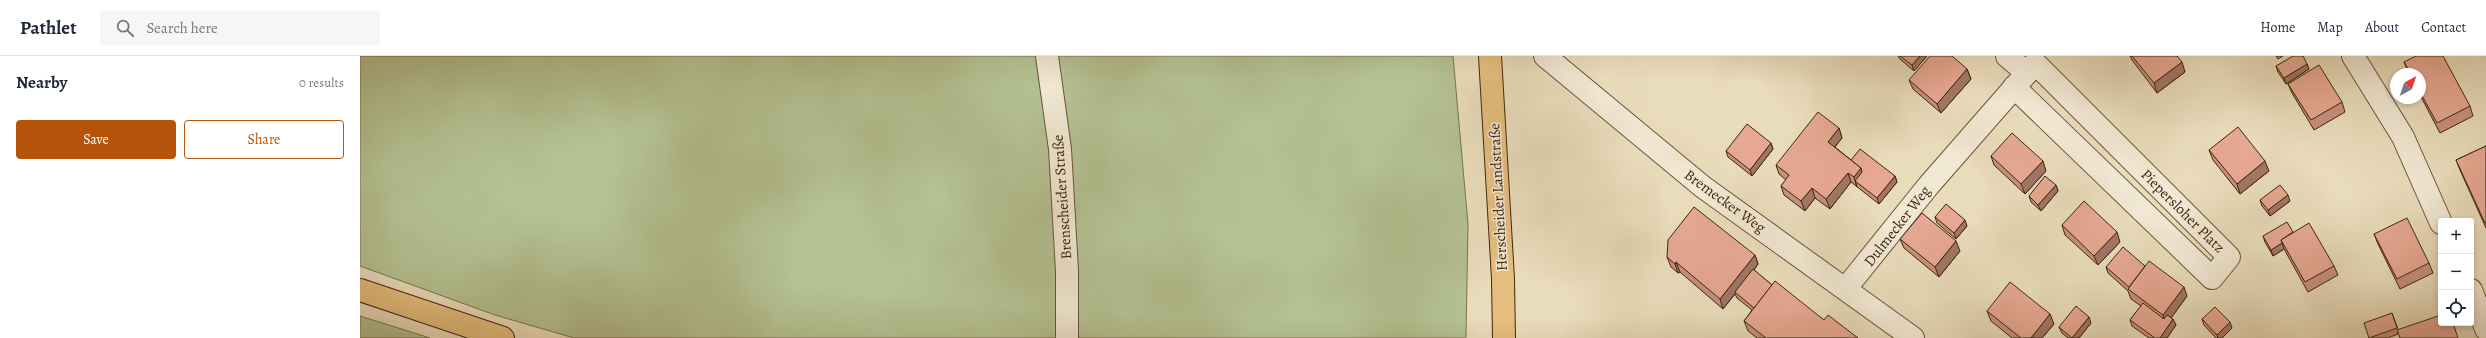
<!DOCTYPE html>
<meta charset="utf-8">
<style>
:root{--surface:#fff;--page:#f6f6f7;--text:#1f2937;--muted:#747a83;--line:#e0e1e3;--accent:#b45309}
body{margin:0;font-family:Alegreya,serif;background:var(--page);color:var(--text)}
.controls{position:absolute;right:12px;bottom:12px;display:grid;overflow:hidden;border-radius:4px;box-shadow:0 2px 6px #0003}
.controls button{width:36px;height:36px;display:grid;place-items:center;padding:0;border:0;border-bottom:1px solid var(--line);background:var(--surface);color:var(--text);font:20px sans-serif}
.compass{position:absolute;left:2030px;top:12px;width:36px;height:36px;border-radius:50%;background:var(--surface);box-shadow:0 2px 6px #0003;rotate:40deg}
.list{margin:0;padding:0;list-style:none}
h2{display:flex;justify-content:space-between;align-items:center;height:52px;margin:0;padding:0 16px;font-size:17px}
h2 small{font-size:13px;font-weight:400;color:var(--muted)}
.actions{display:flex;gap:8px;padding:12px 16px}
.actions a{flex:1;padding:9px 0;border:1px solid var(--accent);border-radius:4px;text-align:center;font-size:14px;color:var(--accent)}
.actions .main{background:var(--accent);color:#fff}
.icon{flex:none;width:22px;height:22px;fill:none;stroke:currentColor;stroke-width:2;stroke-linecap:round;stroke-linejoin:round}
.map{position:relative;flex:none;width:2126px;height:282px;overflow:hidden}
header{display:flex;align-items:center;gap:24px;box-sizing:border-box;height:56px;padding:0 20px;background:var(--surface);border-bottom:1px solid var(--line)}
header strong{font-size:19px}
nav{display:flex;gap:22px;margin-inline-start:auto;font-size:14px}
.search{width:280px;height:36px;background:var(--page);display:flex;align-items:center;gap:10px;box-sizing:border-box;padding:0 14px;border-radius:4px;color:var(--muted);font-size:15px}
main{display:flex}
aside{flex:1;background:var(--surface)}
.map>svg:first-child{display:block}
.green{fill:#b4c192;stroke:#7a7350}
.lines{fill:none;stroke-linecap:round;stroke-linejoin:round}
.minor-casing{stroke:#6a533a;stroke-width:24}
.major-casing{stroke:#40250f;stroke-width:24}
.minor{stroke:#f1e8d3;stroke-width:22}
.major{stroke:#e4be7e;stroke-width:22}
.wall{fill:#c6907e;stroke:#40250f}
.shaded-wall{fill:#a17666;stroke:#40250f}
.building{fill:#e6a892;stroke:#40250f}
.labels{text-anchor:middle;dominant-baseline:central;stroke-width:3;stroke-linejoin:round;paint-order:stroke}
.street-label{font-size:15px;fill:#40250f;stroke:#f1e8d3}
</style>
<header>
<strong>Pathlet</strong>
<div class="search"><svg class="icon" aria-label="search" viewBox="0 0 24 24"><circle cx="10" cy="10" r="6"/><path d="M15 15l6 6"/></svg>Search here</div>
<nav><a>Home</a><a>Map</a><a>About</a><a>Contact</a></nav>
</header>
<main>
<aside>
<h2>Nearby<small>0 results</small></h2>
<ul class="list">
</ul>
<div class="actions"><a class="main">Save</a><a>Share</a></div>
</aside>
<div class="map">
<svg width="2126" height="282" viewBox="0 0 2126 282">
<rect width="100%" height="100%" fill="#e9dcbb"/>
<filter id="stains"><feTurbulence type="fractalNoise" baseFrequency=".005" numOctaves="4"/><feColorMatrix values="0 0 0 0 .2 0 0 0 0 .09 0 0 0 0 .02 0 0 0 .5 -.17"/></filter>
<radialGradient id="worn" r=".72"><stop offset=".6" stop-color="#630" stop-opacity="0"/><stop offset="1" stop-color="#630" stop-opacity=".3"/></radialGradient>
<g class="green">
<path d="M0 0H1093L1108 168 1106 282H214L135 259 0 210Z"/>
<path d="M0 260 70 282H0Z"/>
</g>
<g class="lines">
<defs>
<g id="minor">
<path d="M687 0 700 93 707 215V282"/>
<path d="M1185 0 1343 131 1553 282"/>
<path d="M1993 0 2043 81 2081 167"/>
<path d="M1654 31 1852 222 1869 201 1675 7 1667 17"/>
<path d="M1486 232 1569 129 1667 17 1647 0"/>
<path d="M2111 234 2126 273"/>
</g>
<g id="major">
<path d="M1130 0 1143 223 1144 282"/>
<path d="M0 234 143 282"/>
</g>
</defs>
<use href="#minor" class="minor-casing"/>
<use href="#major" class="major-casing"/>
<use href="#minor" class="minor"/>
<use href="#major" class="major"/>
</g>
<g class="wall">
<path d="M1538 0H1567L1554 15 1540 3Z"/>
<path d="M1770 0H1817L1825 16 1797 37 1772 4Z"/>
<path d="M1916 0H1923L1918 3Z"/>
<path d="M2044 6 2110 50 2113 60 2080 77 2060 39V18H2049Z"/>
<path d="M1947 8 1949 13 1926 28 1918 16 1916 10Z"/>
<path d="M1607 13 1611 23 1581 57 1553 33 1549 24Z"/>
<path d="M1928 28 1982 46 1985 56 1954 74 1932 37Z"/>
<path d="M1479 72 1482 82 1475 91 1491 104 1535 120 1537 126 1519 148 1491 126 1470 153 1455 142 1445 155 1424 139 1421 130 1426 124 1419 118 1416 109Z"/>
<path d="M1411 87 1413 93 1392 120 1368 101 1366 95Z"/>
<path d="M2126 90V172L2100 114 2096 104Z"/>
<path d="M1849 94 1909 115 1880 138 1853 104Z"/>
<path d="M1631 100 1686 115 1665 138 1634 109Z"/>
<path d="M1696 129 1698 135 1681 155 1671 146 1669 140Z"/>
<path d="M1900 144 1930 145 1910 160 1902 150Z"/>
<path d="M1575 161 1607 170 1596 183 1577 167Z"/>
<path d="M1702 169 1760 186 1738 209 1705 179Z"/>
<path d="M1933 176 1974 210 1978 219 1948 236 1924 193 1913 200 1905 186 1903 180Z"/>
<path d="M2014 178 2069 207 2073 217 2040 233 2018 188Z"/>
<path d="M1540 183 1600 195 1579 221 1544 192Z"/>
<path d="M1395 199 1398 208 1394 214 1412 229 1464 264 1498 282H1397L1388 275 1384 265 1392 254 1377 242 1375 238 1363 253 1320 216 1318 217 1311 211 1307 201Z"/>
<path d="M1785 210 1827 240 1811 262 1816 269 1807 282H1789L1772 270 1770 264 1781 250 1771 243 1768 235 1748 217 1746 211Z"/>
<path d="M1627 255 1694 268 1682 282H1652L1631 265Z"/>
<path d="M2032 257 2038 273V278L2028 282H2009Z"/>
<path d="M1842 263 1872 272 1862 282H1856L1844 269Z"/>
<path d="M1731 267 1719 282H1708L1702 277 1699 271Z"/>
</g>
<g class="shaded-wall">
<path d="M1560 0H1567L1554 15 1552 9Z"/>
<path d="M1822 6 1825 16 1797 37 1794 27Z"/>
<path d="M1947 8 1949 13 1926 28 1924 22Z"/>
<path d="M1607 13 1611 23 1581 57 1577 48Z"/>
<path d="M1479 72 1482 82 1471 95 1468 86Z"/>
<path d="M1411 87 1413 93 1392 120 1390 114Z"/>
<path d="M1683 105 1686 115 1665 138 1661 128Z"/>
<path d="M1905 105 1909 115 1880 138 1877 128Z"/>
<path d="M1501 112 1504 122 1495 125 1497 131 1494 121Z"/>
<path d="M1488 117 1491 126 1470 153 1466 143Z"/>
<path d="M1535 120 1537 126 1519 148 1517 142Z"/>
<path d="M1696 129 1698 135 1681 155 1678 149Z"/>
<path d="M1452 132 1455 142 1445 155 1441 145Z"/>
<path d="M1928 139 1930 145 1910 160 1908 154Z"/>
<path d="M1605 164 1607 170 1596 183 1594 177Z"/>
<path d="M1757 176 1760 186 1738 209 1734 200Z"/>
<path d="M1596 185 1600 195 1579 221 1575 211Z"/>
<path d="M1922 187 1924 193 1913 200 1911 194Z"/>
<path d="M1395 199 1398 208 1363 253 1360 243Z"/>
<path d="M1316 206 1320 216 1318 217 1315 208Z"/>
<path d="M1824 231 1827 240 1806 269 1803 259Z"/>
<path d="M1690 258 1694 268 1682 282H1671Z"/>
<path d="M1729 261 1731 267 1719 282H1712Z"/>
<path d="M1813 263 1816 269 1807 282H1800Z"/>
<path d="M1870 266 1872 272 1862 282H1858L1857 279Z"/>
</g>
<g class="building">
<path d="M1540 0H1560L1552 9Z"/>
<path d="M1570 0H1592L1607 13 1577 48 1549 24Z"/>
<path d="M1772 0H1817L1822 6 1794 27Z"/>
<path d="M1933 0H1943L1947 8 1924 22 1916 10Z"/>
<path d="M2056 0H2083L2110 50 2077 67 2060 36V18H2051L2044 6Z"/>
<path d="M1959 9 1982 46 1951 64 1928 28Z"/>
<path d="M1458 56 1479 72 1468 86 1501 112 1494 121 1488 117 1466 143 1452 132 1441 145 1421 130 1429 119 1416 109Z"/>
<path d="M1387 68 1411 87 1390 114 1366 95Z"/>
<path d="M1878 71 1905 105 1877 128 1849 94Z"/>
<path d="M1652 77 1683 105 1661 128 1631 100Z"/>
<path d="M2126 90V167H2125L2096 104Z"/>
<path d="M1500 93 1535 120 1517 142 1495 125 1502 116 1501 112 1491 104Z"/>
<path d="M1685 120 1696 129 1678 149 1669 140Z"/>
<path d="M1920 129 1928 139 1908 154 1900 144Z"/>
<path d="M1724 145 1757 176 1734 200 1702 169Z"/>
<path d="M1586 148 1605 164 1594 177 1575 161Z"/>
<path d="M1334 151 1395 199 1360 243 1316 206 1315 208 1307 201 1308 184Z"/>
<path d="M1562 157 1596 185 1575 211 1540 183Z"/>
<path d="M2047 162 2069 207 2037 223 2014 178Z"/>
<path d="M1927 166 1933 176 1921 184 1922 187 1911 194 1903 180Z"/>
<path d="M1949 167 1974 210 1945 226 1921 184Z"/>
<path d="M1763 191 1785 210 1769 231 1746 211Z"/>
<path d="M1789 205 1824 231 1803 259 1768 233Z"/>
<path d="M1393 213 1412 229 1394 252 1375 236Z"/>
<path d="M1415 225 1464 264 1468 259 1498 282H1406L1384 265Z"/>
<path d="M1650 226 1690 258 1671 282H1661L1627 255Z"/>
<path d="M1783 247 1804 263 1807 259 1813 263 1800 282H1795L1770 264Z"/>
<path d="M1716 250 1729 261 1712 282 1699 271Z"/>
<path d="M1855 251 1870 266 1857 279 1842 263Z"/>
<path d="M2032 257 2037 272 2009 282 2004 267Z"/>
<path d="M2081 259V267H2093L2098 282H2040L2037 274Z"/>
</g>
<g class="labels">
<g class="street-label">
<text transform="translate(702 141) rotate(-94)">Brenscheider Straße</text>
<text transform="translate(1138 141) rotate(-93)">Herscheider Landstraße</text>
<text transform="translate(1365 145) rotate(36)">Bremecker Weg</text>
<text transform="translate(1823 155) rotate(45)">Piepersloher Platz</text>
<text transform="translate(1537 170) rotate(-52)">Dulmecker Weg</text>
</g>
</g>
<rect width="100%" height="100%" filter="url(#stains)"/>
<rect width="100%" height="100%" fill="url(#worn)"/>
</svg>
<div class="controls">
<button>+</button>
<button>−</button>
<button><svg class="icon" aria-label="locate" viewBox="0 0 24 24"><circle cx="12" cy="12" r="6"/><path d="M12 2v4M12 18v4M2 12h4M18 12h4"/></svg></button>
</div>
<svg class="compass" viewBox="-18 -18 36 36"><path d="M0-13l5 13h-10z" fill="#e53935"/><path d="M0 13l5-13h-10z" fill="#747a83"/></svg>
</div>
</main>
